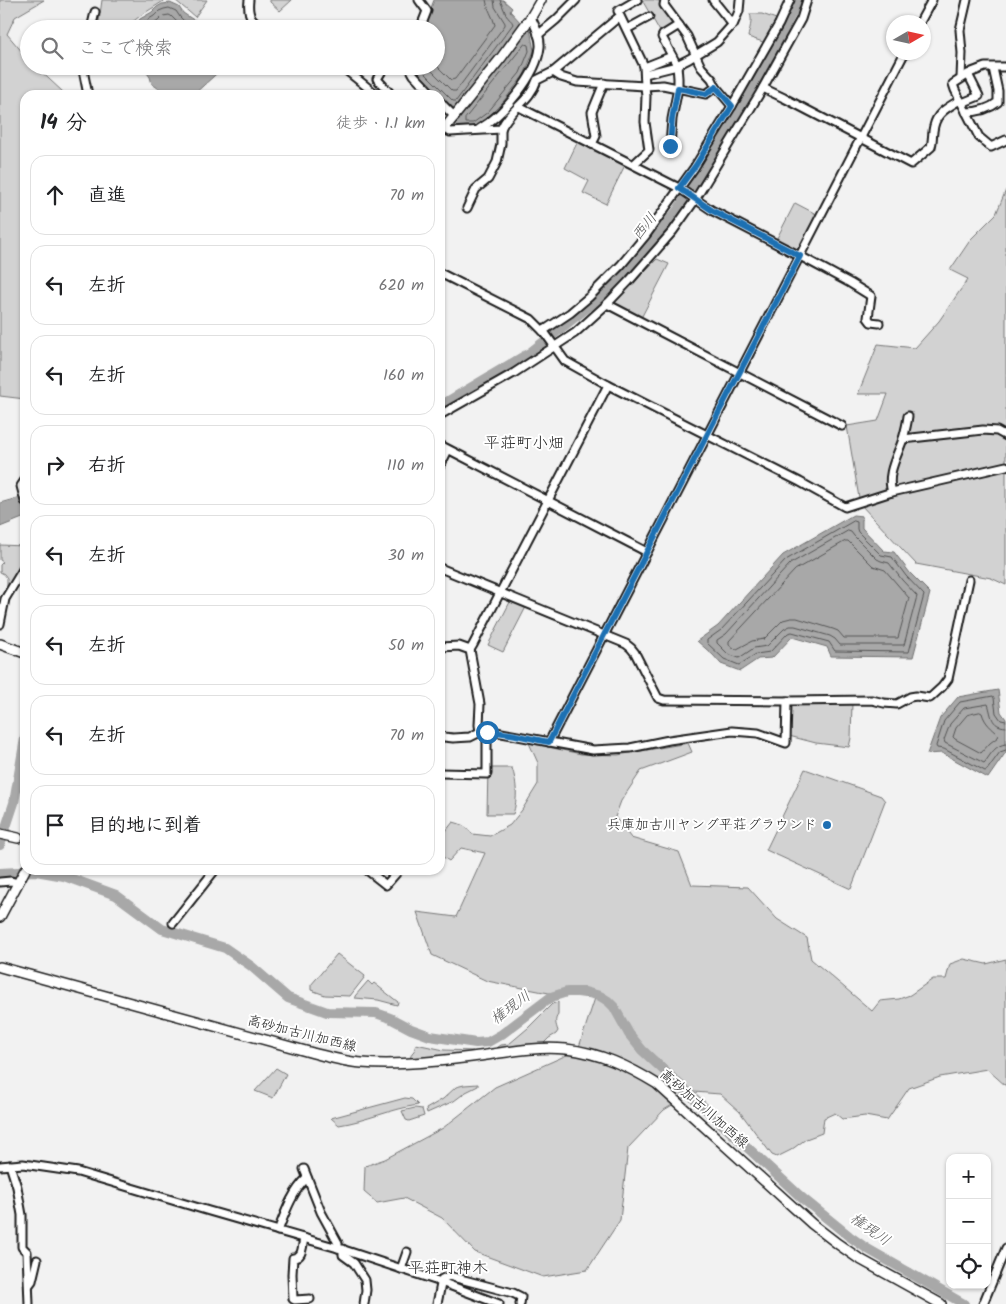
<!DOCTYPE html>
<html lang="ja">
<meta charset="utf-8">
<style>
:root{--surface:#fff;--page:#f2f2f2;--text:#202124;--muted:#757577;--line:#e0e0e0}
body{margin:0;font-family:Kalam,"Klee One",sans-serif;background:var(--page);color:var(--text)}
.controls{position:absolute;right:15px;bottom:15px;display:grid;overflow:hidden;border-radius:10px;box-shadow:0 1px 4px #0004}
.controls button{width:45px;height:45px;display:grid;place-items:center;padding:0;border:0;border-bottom:1px solid var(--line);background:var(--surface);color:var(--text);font:25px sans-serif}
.compass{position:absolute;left:886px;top:15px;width:45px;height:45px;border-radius:50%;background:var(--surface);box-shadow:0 1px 4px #0004;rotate:81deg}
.stop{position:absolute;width:15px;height:15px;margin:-11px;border:4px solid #1f6fb2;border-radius:50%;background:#fff}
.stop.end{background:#1f6fb2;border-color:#fff;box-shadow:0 1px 5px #0008}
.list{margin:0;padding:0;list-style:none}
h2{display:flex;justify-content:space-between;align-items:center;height:65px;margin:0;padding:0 20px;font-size:21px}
h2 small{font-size:16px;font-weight:400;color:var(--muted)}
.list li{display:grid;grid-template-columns:32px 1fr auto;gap:15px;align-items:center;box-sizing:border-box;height:80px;margin:0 10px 10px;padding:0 10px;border:1px solid var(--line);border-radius:15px}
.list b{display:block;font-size:19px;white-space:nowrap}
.list em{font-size:16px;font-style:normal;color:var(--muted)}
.icon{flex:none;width:28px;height:28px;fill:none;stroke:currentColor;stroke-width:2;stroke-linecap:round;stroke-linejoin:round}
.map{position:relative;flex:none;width:1006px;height:1304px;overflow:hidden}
.search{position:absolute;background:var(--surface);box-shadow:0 1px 4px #0004;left:20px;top:20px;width:425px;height:55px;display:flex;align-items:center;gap:12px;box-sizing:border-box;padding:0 18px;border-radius:28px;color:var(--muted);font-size:19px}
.panel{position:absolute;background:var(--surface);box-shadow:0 1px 4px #0004;left:20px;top:90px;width:425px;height:785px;border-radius:15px}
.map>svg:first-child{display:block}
.green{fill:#d2d2d2;stroke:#777}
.water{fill:#a8a8a8;stroke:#707070}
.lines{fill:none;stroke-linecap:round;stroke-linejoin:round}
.shore{stroke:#545454;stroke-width:1}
.river{stroke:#a8a8a8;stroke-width:10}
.minor-casing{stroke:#1c1c1c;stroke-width:11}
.major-casing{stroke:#1c1c1c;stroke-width:12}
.minor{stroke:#fff;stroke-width:7}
.major{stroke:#fff;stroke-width:9}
.route{stroke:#1f6fb2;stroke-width:6}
.poi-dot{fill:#1f6fb2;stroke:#fff;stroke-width:2}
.labels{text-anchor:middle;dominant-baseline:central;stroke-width:4;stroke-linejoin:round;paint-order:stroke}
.poi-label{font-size:14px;fill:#1c1c1c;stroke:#fff;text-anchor:end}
.street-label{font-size:14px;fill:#1c1c1c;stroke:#fff}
.water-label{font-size:15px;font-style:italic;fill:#5b5b5b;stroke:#fff}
.quarter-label{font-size:16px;fill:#1c1c1c;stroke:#fff}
</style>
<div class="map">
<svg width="1006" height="1304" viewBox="0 0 1006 1304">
<rect width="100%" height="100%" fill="#f2f2f2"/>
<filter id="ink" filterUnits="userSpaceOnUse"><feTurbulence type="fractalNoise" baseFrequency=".02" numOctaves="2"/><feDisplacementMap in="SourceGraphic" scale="10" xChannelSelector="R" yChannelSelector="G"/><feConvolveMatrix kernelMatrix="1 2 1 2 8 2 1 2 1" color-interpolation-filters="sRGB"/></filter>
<g filter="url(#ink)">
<g class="green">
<path d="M0 0H44L15 17 7 34 29 60V66H35L63 92 64 95H25V399L0 396Z"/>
<path d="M102 0H165L140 16 125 28 98 29Z"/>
<path d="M175 0H207L195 17Z"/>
<path d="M270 0H292L280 11 270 2Z"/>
<path d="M642 0H655L662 2 677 24 662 35Z"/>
<path d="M750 14H762L779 20 766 43 748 37C749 30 753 21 750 14Z"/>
<path d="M581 141 626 163 606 204 583 193 589 181 565 168 577 143Z"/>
<path d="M1006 190V585L991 578 916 564 860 504 847 426 878 421 888 394H858L878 344 915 348 939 321 968 279 950 270 971 239 996 214Z"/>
<path d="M795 203 818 215 799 252 776 240Z"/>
<path d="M657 259 669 264 641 318 612 304Z"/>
<path d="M0 545 25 546 22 565 8 589 7 586V578L4 574 0 572V565L3 562 0 560Z"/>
<path d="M511 600 526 607 503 652 488 645Z"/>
<path d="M852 702 851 738 849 747 816 743 789 736V703Z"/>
<path d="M529 743 581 754 618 755 688 743 692 752 641 771 621 801 615 817 631 838 679 852 692 885 748 887 777 919 807 938 811 959 872 1011 880 1001 899 999 910 995 933 979H946L950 964 964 959 986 964 1006 959V1086L987 1069 940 1077 909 1088 887 1120 865 1116 842 1119 835 1113 824 1118 822 1133 806 1139 791 1150 777 1157 772 1155 740 1112 720 1094 694 1092 664 1110 628 1148 620 1220 587 1270 543 1277 475 1252 442 1218 404 1198 377 1203 364 1192 365 1166 385 1159 443 1128 495 1087 578 1050 595 998 559 995 487 981 432 955 417 912 456 917 485 853 461 848 449 861 440 855V849L444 842 443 840 440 839V830L446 831 453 822C462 824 467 827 472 834L490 836 510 825 522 810 538 784V763Z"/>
<path d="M488 768H512C517 783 518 799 513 814H487Z"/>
<path d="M805 769 881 796 885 801 851 889 766 850Z"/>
<path d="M337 954 365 976 364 978 350 996 325 995 311 990V985Z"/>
<path d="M368 981 372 985 374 983 398 1002 397 1005 378 1000 355 998V996Z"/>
<path d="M558 1002V1015C554 1020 556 1025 558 1031L556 1034 549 1038 542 1045 494 1050 501 1045 509 1044 528 1028 552 1004Z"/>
<path d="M416 1044 444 1050 473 1051 475 1053 409 1061 412 1053 414 1051Z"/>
<path d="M276 1068 286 1074 273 1098 255 1091Z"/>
<path d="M478 1084V1086L466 1092 454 1101 427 1113 426 1109 443 1099 456 1087 464 1085Z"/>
<path d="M405 1098 412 1099 418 1105C391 1109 366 1121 339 1125L331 1118Z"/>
<path d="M415 1108 422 1109 424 1116 409 1121 406 1120 402 1111Z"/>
</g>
<g class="water">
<path d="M434 0H503L512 8 510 11 521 23 455 110 412 68V66H436V29H423Z"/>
<path d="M170 3 179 7 183 13 192 19 205 24 228 29H128L138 22 140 19 152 12 157 7 162 4Z"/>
<path d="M530 29 534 51 524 75 492 116 474 128H452Z"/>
<path d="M142 66H225L193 95H168L152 84 150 77Z"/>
<path d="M21 497 25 517 0 527V503Z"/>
<path d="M853 515 862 516V528L884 551 894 552 910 573 930 593 913 657 831 656 827 647 792 637 772 658 758 659 740 671 721 664 713 655 697 641 718 626 783 555Z"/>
<path d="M998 690 1001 712 1006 719V752L988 778 942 753 927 754 940 718 958 697Z"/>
</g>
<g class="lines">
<g class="shore">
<path d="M137 29 141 26 144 22 154 16 159 11 164 9 169 8 176 11 180 17 184 21 203 29"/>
<path d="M147 29 158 21 163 16 169 15 171 16 180 25 187 29"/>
<path d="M525 44 528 45 529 51 520 73 488 112 473 123H465V119Z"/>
<path d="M436 65 451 80 455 79 495 25C493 16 487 9 486 0"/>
<path d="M418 66 453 101H456L513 24C512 20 508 19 506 15 505 11 501 3 500 0"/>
<path d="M427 66 452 91H456L505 25V23L495 7 494 0"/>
<path d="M854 521 857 522V529L858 532 881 555 892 557 906 576 924 595 909 652 835 651 829 642 792 632 788 633 770 652 756 654 739 665 724 659 707 643V640L721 630 786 560Z"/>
<path d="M848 531 851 532 854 536 877 559 881 561 889 563 902 580 917 596 904 645H840L835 639 830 636 795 626H790L784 629 767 646 754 648 739 658 728 654 717 643V640L726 634 790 564Z"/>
<path d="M846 541H848L873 566 885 570 909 598 898 638H844L838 631 833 629 797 618H791L783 620 764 639 752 641 737 649 732 648 729 644V641L795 570Z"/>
<path d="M980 712 982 713C985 724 992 728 999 735L998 737 990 743 981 753 955 739 953 737 956 728 967 715Z"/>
<path d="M1006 721 1001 720 996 713 994 698 993 696 960 702 944 721 936 746 937 748 944 749 985 771 987 770 1000 752 1006 750"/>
<path d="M1006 727C990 726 992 715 988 704L964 708 950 724 944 740 945 743 984 763 985 762C991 754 995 745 1006 744"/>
</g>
<g class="river">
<path d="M440 406 531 352 599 298 644 252 678 210 768 60 798 0"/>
<path d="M0 845 14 803 25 738"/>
<path d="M0 873 36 871 64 876 116 895 162 929 225 948 251 966 288 998 327 1012 376 1013 390 1018 411 1029 430 1036 476 1043 488 1042 502 1034 551 997 567 992H585L600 996 608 1001 614 1007 629 1034 642 1050 802 1198 849 1236 866 1248 964 1304"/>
</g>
<defs>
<g id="minor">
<path d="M249 0C247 17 252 22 268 29"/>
<path d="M419 0 427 11 420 29"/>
<path d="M665 0 664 5 687 36 701 67 712 79 716 87 732 106"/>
<path d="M713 0 733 25"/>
<path d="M618 11 637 0"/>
<path d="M920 22 932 0"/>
<path d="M91 29 95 12"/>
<path d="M627 29 649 17"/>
<path d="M538 35 556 20 576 0"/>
<path d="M85 66 83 70 88 95"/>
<path d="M341 66 377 95"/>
<path d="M385 66 377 79 389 92"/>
<path d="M409 66 414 75 433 95"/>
<path d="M644 66H647L672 56"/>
<path d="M1006 67H985L972 72 953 84 955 90 979 137 991 147 1006 140"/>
<path d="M553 72 561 77 577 82 645 86 663 85 706 94 716 87"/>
<path d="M645 74 673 67 689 59 717 42 734 23 739 11 740 0"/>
<path d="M961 78 962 53 960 30 967 0"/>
<path d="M763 88 784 98 911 164 931 147C933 140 932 133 934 126 937 112 949 107 960 100"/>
<path d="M440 102 455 117"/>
<path d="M962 103 979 96 968 74"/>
<path d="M519 107 679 188 713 211 800 256 850 283 871 296 868 318 871 322 879 323"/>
<path d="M966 112C978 112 988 110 998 102V91L993 68"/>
<path d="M445 128 450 132 501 129C509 109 530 102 537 80L553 72 620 16 644 66 645 86 646 96 645 122 649 150 634 164"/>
<path d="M479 129C503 115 537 76 540 47 541 37 535 26 531 17"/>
<path d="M592 144 596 136 592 112 604 83"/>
<path d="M670 146 672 119 678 88V78L677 65 662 37 663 35 679 25"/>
<path d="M467 208 476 189 488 179 497 162 501 144V129"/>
<path d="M440 273 531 319 545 333 565 361 608 385 800 482 845 507 892 492 1006 466"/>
<path d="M607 304 842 426"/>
<path d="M543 331 570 313 589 297 621 265 646 235 694 168 732 106 779 24 790 0"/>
<path d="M440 415 514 373 575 333 607 304 630 280 673 231 695 200 760 93 801 19 807 0"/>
<path d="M903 439 983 430 997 431 1006 436"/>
<path d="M440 445 647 552"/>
<path d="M440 466 448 450"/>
<path d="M25 480 21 486 25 501"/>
<path d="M892 492C886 474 897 457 903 439 905 432 907 424 908 416"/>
<path d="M440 568 626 644 631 648 635 653 658 698 664 700 787 701 872 700 884 703 897 704 910 697 916 696 930 698 942 687 948 679 969 580"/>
<path d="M0 624 5 599 25 566"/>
<path d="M440 647 459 646 470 650 480 704 479 725 480 732"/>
<path d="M470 650 473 645 608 385"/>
<path d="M440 735 444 737 453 738 470 737 480 732H496L593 750 630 748 669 740 732 731 758 733 786 743 787 701"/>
<path d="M549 742C667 512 786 282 905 52"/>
<path d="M440 773 487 774V732"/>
<path d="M367 870 386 885 399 870"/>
<path d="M0 882 11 881 18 883"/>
<path d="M173 923 215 870"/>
<path d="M10 1165 17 1187 22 1215V1247L27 1252 29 1304"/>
<path d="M0 1166 23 1164 78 1172 209 1211 338 1248 441 1282 499 1304"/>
<path d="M304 1169 321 1212 338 1243V1248"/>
<path d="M278 1231C285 1213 292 1192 307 1178"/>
<path d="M304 1238C302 1247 303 1258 293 1258L292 1274 293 1299 295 1300 310 1299"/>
<path d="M343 1249V1255L354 1263 365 1280 366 1290 364 1304"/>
<path d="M401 1269 407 1252"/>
<path d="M29 1285 32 1281 37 1260"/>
<path d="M437 1304 442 1279 449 1276 513 1293 521 1297 520 1304"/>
<path d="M983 1304 1006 1248"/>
</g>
<g id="major">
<path d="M440 134 501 58 531 17 541 0"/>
<path d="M0 644 25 653"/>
<path d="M0 834 18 838"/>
<path d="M0 917 25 870"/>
<path d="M0 967 313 1053C329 1057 345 1062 362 1063 401 1066 440 1061 479 1056 507 1052 537 1046 566 1049 600 1053 628 1066 657 1084L812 1224 838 1244 858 1258 941 1304"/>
</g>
</defs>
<use href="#minor" class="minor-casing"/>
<use href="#major" class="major-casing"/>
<use href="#minor" class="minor"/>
<use href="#major" class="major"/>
</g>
</g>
<g class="lines" filter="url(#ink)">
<path class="route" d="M487 732C508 731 528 739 549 742L707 435 800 256 713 211 679 188 696 165 732 106 716 87 706 94 678 88 672 119 670 146"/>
</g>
<circle class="poi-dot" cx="827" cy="825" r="5"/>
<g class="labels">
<g class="poi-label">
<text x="817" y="825">兵庫加古川ヤング平荘グラウンド</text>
</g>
<g class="street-label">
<text transform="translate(302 1034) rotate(14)">高砂加古川加西線</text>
<text transform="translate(704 1109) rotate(41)">高砂加古川加西線</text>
</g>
<g class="water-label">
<text transform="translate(645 227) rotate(-51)">西川</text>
<text transform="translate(511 1008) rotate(-36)">権現川</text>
<text transform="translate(870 1230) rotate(35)">権現川</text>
</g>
<g class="quarter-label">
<text x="524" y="443">平荘町小畑</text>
<text x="448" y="1268">平荘町神木</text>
</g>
</g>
</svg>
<div class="controls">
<button>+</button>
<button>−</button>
<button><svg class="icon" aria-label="locate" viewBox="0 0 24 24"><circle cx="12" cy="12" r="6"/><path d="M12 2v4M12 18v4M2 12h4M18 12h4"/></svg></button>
</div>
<svg class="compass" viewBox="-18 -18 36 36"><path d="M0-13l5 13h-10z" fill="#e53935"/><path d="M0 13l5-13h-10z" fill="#757577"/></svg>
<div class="stop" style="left:487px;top:732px"></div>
<div class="stop end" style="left:670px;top:146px"></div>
<div class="search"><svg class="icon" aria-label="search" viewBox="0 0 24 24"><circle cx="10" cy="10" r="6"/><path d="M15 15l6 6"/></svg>ここで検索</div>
<section class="panel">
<h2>14 分<small>徒歩 · 1.1 km</small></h2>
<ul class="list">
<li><svg class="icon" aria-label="ahead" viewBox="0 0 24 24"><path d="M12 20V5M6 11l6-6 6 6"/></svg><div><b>直進</b></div><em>70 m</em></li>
<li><svg class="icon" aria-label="left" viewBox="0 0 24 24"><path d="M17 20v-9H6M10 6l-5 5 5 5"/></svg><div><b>左折</b></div><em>620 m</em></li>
<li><svg class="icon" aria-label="left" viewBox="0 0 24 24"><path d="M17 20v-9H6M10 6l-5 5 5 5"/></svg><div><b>左折</b></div><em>160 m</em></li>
<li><svg class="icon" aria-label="right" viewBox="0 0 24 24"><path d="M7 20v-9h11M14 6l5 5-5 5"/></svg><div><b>右折</b></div><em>110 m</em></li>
<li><svg class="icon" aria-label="left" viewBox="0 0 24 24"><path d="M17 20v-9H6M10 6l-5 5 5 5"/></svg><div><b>左折</b></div><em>30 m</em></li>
<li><svg class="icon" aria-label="left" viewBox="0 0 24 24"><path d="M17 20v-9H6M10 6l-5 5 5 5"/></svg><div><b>左折</b></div><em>50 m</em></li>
<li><svg class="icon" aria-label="left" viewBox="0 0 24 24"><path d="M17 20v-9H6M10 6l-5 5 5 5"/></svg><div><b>左折</b></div><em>70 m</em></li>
<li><svg class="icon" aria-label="arrive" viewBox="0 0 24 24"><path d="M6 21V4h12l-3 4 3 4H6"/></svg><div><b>目的地に到着</b></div></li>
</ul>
</section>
</div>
